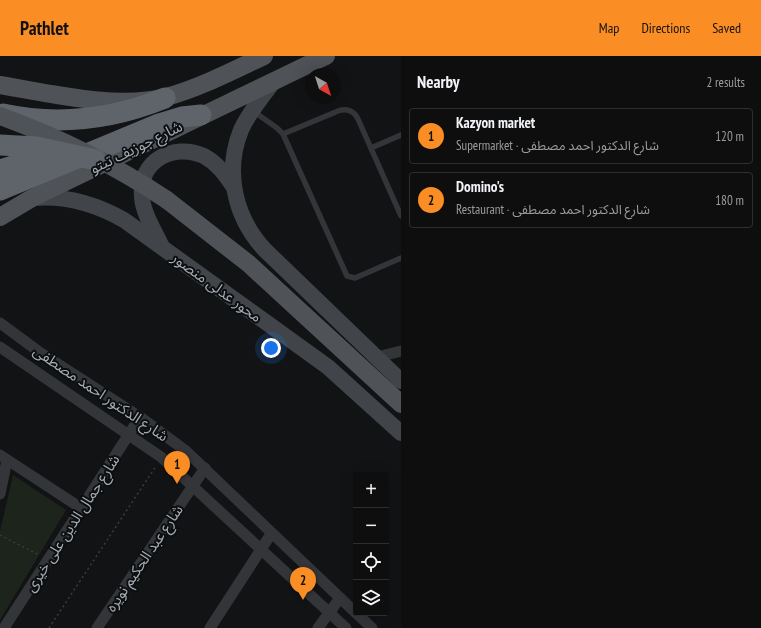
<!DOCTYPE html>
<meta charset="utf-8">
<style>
:root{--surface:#0e0e0f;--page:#1c1c1d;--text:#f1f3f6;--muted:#9b9c9e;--line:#2e2e2f;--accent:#fa8d24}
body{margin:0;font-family:"PT Sans Narrow","Noto Sans Arabic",sans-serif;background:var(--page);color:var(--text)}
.controls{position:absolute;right:12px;bottom:12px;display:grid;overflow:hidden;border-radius:4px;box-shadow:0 4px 16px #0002}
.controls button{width:36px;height:36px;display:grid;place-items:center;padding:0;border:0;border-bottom:1px solid var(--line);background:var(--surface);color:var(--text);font:20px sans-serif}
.compass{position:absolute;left:305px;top:12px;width:36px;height:36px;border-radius:50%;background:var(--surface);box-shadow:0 4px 16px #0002;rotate:141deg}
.you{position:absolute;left:271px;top:292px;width:14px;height:14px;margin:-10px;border:3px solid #fff;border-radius:50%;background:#1a73e8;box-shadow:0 0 0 6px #1a73e833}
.badge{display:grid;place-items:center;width:26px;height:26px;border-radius:50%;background:var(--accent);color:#111;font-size:13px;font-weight:700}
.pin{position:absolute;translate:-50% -33px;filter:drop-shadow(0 1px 2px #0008)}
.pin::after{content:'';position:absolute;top:21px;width:14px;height:12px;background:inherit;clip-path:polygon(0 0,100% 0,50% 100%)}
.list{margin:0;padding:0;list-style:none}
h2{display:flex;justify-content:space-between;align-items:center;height:52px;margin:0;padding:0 16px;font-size:17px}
h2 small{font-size:13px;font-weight:400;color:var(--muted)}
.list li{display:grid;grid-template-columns:26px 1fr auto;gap:12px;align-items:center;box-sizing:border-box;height:56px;margin:0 8px 8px;padding:0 8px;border:1px solid var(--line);border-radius:4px}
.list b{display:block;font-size:15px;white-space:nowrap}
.list p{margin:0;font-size:13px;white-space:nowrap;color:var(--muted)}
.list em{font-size:13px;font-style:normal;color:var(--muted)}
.icon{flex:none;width:22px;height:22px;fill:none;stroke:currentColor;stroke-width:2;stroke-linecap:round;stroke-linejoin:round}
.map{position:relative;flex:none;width:401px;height:572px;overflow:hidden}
header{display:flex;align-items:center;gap:24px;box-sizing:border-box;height:56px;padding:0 20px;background:var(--accent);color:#111}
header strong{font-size:19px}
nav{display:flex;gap:22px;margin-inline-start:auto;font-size:14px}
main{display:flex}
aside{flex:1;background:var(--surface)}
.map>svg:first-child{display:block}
.grass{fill:#1d241c}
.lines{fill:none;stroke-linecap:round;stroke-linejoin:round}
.path{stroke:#393c40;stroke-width:1.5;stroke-dasharray:2 3;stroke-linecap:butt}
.lane{stroke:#333539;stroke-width:5.5}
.street{stroke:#333539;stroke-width:11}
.secondary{stroke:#414549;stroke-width:16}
.primary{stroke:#4f5358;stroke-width:18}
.highway{stroke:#5f646a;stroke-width:21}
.primary-bridge{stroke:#4f5358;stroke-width:18}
.highway-bridge{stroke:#5f646a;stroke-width:21}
.labels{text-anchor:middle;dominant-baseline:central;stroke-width:4;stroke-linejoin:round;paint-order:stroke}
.street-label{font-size:15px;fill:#a3acb5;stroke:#0d0e0f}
</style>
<header>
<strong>Pathlet</strong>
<nav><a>Map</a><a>Directions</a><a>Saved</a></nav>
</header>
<main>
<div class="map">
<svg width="401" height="572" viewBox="0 0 401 572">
<rect width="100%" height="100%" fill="#121314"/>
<path class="grass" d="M13 419 66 454 0 564V475Z"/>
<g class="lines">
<g class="path">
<path d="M0 479 39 499"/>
<path d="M49 572 156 410"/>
</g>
<g class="lane">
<path d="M253 55 277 72 283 78 347 220 355 222 401 202"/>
<path d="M283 78 338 55C347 52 354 55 358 63L401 160"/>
<path d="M371 92 401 79"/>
</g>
<g class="street">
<path d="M0 267 38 295 140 361 186 395 356 557"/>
<path d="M0 291 161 401 346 572"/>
<path d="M377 301 401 295"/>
<path d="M0 399 81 452"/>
<path d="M0 438 7 404"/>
<path d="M356 557 372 572"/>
<path d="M4 572 140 361"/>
<path d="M97 572 205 412"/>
<path d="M210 572 271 478"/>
<path d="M318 572 340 542"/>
</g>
<g class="secondary">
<path d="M274 25C262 41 249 56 241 74 224 116 235 162 265 194L401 325"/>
<path d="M33 142C66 139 96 148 124 164L328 311 401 377"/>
<path d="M161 189C154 174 143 157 142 141 138 105 173 86 204 100 217 107 225 118 233 130"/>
</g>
<g class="primary">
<path d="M0 29C48 37 118 54 166 41 199 32 232 15 264 0"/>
<path d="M167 144 249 208 401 348"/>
<path d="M0 161 32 142 326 0"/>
</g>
<g class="highway">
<path d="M3 58C58 70 113 63 165 42"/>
<path d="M0 114 64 94"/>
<path d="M0 134 159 68 182 61 201 59"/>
</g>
<path class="primary-bridge" d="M0 60C58 81 116 110 167 144"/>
<path class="highway-bridge" d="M0 89 37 91 96 104"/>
</g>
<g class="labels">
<g class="street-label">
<text transform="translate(136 91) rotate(-26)">شارع جوزيف تيتو</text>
<text transform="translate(217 231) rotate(36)">محور عدلى منصور</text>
<text transform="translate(101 337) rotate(34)">شارع الدكتور احمد مصطفى</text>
<text transform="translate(72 467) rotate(-57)">شارع جمال الدين على خيرى</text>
<text transform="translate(144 502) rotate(-56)">شارع عبد الحكيم نويره</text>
</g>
</g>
</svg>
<div class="controls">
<button>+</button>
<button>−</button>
<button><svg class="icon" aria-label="locate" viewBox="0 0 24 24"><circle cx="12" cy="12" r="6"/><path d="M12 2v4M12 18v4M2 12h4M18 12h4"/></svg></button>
<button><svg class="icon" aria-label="layers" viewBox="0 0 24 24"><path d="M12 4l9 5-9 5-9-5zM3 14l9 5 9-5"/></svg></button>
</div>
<svg class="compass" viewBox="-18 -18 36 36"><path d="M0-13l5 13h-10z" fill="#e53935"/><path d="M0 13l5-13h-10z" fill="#9b9c9e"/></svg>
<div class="you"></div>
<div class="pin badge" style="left:177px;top:428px">1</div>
<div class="pin badge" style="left:303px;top:544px">2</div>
</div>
<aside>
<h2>Nearby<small>2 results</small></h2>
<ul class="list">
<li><span class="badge">1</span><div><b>Kazyon market</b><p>Supermarket · شارع الدكتور احمد مصطفى</p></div><em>120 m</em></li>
<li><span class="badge">2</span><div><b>Domino's</b><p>Restaurant · شارع الدكتور احمد مصطفى</p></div><em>180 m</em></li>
</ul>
</aside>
</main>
